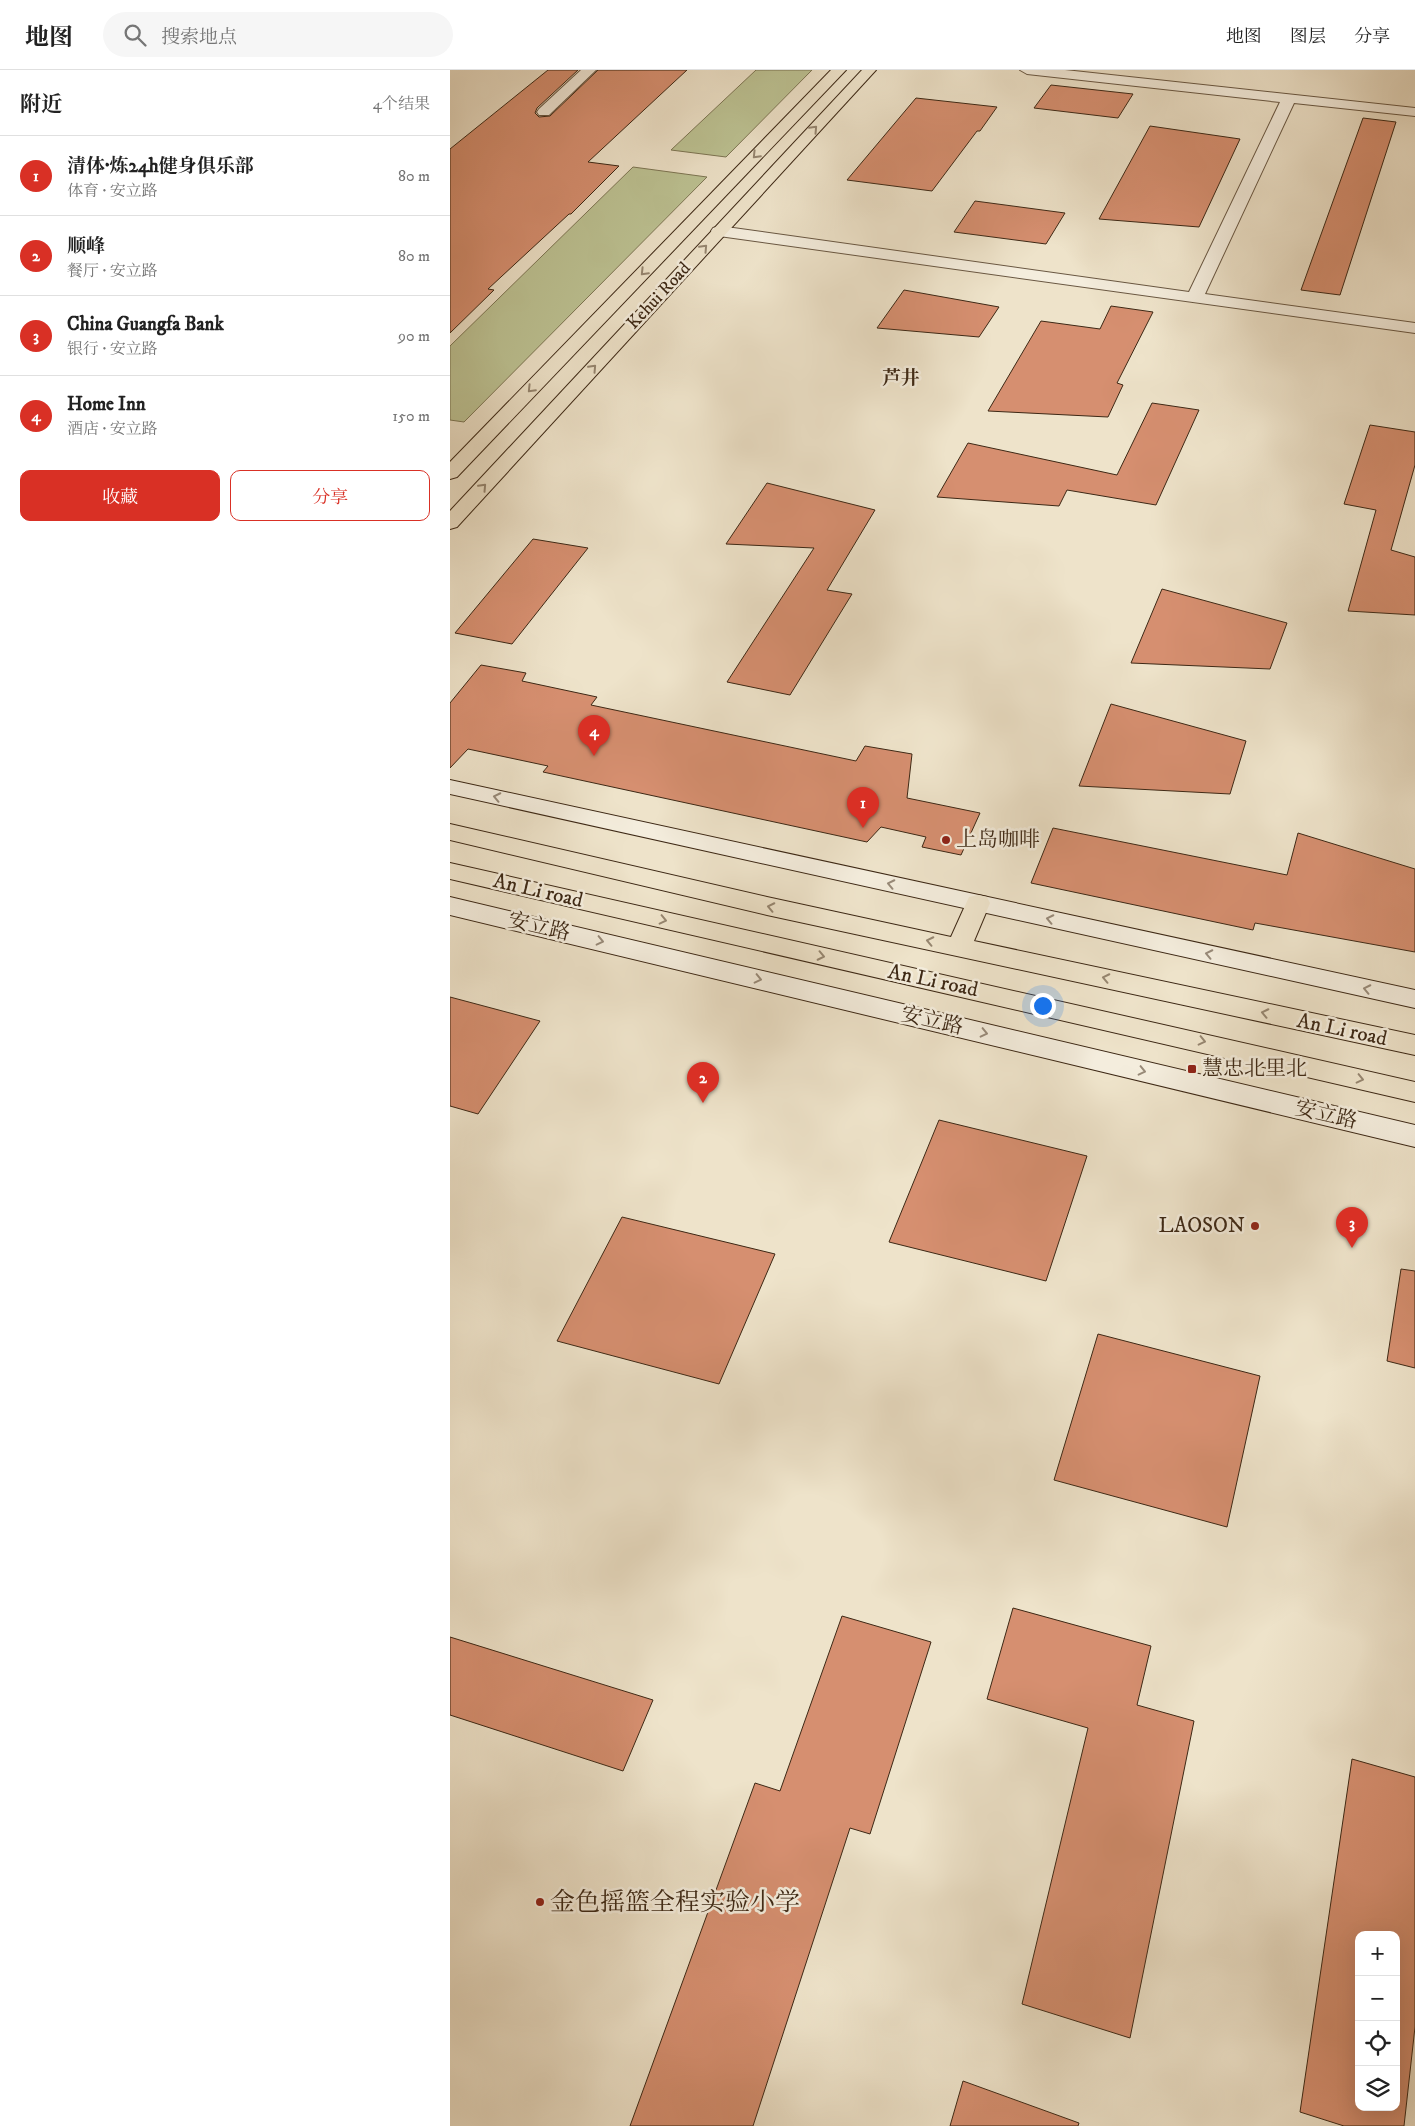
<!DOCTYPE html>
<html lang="zh">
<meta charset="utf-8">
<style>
:root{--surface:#fff;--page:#f6f6f6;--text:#222;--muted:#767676;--line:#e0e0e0;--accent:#d93025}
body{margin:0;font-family:"IM FELL DW Pica","Noto Serif SC",serif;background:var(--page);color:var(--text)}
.controls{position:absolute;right:15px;bottom:15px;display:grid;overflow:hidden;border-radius:10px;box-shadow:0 5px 20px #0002}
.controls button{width:45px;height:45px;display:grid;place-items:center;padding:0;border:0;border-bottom:1px solid var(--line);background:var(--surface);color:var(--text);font:25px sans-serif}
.you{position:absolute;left:592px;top:935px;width:18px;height:18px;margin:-12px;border:4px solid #fff;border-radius:50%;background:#1a73e8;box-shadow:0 0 0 8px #1a73e833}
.badge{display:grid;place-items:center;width:32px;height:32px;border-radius:50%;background:var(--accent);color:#fff;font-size:16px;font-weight:700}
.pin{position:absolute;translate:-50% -41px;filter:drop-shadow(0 1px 2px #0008)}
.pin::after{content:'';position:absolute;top:26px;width:18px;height:15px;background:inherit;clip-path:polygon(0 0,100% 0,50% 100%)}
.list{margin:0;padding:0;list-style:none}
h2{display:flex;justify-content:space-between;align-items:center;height:65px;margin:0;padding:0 20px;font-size:21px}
h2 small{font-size:16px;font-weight:400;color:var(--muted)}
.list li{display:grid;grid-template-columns:32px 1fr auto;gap:15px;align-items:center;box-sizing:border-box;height:80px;padding:0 20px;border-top:1px solid var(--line)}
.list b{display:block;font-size:19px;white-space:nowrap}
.list p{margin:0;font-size:16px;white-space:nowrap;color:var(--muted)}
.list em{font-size:16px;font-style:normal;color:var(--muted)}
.actions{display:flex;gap:10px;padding:15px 20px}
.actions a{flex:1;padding:11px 0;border:1px solid var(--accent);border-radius:10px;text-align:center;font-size:18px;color:var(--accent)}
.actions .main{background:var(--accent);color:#fff}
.icon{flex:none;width:28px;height:28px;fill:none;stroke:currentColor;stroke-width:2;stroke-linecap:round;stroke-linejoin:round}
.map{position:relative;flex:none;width:965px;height:2056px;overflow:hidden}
header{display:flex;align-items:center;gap:30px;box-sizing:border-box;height:70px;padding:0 25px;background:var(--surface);border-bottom:1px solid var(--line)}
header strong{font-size:24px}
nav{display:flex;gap:28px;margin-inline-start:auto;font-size:18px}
.search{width:350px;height:45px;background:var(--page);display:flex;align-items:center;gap:12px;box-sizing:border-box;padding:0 18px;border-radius:28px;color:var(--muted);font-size:19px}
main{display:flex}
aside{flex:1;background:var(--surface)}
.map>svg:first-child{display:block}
.green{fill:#bdc394;stroke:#7d7654}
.building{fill:#d68f70;stroke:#3d2815;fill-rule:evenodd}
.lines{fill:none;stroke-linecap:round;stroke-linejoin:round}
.street-casing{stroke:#695742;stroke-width:2}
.secondary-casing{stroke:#3d2815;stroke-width:2}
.primary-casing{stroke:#3d2815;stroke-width:2}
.street{fill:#f4eddd;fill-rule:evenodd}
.secondary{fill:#f4eddd;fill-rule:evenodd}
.primary{fill:#eee3ca;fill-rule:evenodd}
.oneway{stroke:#968670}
.oneway2{stroke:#988a79}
.poi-dot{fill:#8f2418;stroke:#f4eddd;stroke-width:2}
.labels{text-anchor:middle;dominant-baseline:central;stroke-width:5;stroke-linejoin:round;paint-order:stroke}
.far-street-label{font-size:18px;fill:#3d2815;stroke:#f4eddd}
.far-neighbourhood-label{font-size:19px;font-weight:bold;fill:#3d2815;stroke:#f4eddd}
.poi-label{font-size:21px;fill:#3d2815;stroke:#f4eddd;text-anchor:start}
.street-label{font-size:21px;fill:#3d2815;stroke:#f4eddd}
.near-poi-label{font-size:25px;fill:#3d2815;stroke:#f4eddd;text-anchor:start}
</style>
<header>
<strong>地图</strong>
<div class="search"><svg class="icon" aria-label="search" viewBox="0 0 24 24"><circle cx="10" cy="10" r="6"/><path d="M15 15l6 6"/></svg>搜索地点</div>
<nav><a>地图</a><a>图层</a><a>分享</a></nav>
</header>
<main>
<aside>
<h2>附近<small>4个结果</small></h2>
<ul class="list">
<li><span class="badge">1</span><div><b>清体·炼24h健身俱乐部</b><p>体育 · 安立路</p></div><em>80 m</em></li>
<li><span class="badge">2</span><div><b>顺峰</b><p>餐厅 · 安立路</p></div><em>80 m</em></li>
<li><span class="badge">3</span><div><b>China Guangfa Bank</b><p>银行 · 安立路</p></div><em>90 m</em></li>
<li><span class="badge">4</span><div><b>Home Inn</b><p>酒店 · 安立路</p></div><em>150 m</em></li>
</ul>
<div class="actions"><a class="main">收藏</a><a>分享</a></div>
</aside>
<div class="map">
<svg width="965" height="2056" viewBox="0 0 965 2056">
<rect width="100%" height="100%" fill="#eee3ca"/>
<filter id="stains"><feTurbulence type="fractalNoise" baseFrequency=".004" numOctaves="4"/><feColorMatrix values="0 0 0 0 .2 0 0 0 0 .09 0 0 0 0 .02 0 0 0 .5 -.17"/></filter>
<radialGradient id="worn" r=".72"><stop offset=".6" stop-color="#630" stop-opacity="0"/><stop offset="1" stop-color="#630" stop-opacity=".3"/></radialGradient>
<g class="green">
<path d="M306 0H362L276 87 221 80Z"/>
<path d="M183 97 257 107 14 352 0 350V276Z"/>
</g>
<g class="building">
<path d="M98 0H128L87 38 85 43 89 47 100 46 148 0H237L138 92 169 96 121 144H119L38 219 44 220 0 263V79Z"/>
<path d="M601 15 683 24 668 48 584 38Z"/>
<path d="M466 28 547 37 530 61H527L482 121 397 110Z"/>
<path d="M913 48 946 52 890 225 851 220Z"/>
<path d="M700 56 790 69 749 157 649 149Z"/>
<path d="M525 131 615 143 596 174 504 162Z"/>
<path d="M454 220 549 237 529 267 427 258Z"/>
<path d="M661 236 703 242 667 313 673 315 658 347 538 341 591 251 650 259Z"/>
<path d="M702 333 749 340 706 435 617 420 609 436 487 427 518 373 667 405Z"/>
<path d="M920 355 965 362V395L941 480 965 487V545L898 541 926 440 894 434Z"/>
<path d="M317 413 425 440 377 520 402 524 340 625 277 612 364 478 276 474Z"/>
<path d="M83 469 138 478 62 574 5 563Z"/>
<path d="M712 519 837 553 820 599 681 593Z"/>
<path d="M31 595 76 603 72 611 147 627 141 635 406 691 415 676 462 684 457 728 530 743 511 785 472 777 476 767 431 757 417 772 93 702 98 696 18 679 0 698V633Z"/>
<path d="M661 634 796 671 780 724 629 716Z"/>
<path d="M603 758 837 805 848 763 965 799V882L805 853 803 860 581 813Z"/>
<path d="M0 927 90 951 28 1044 0 1036Z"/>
<path d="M489 1050 637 1086 596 1211 439 1172Z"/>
<path d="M172 1147 325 1184 269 1314 107 1271Z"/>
<path d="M951 1199 965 1201V1298L937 1291Z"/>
<path d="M648 1264 810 1306 777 1457 604 1410Z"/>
<path d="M563 1538 701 1576 687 1635 744 1651 680 1968 572 1934 638 1658 537 1629Z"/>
<path d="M392 1546 481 1572 420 1764 400 1758 303 2056H180L305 1713 330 1721Z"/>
<path d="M0 1567 203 1630 173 1701 0 1645Z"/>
<path d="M902 1689 965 1707V1957L954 2056H894L850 2042ZM909 1865H946V2037H909Z"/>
<path d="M513 2011 629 2053 628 2056H500Z"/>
</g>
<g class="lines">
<defs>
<g id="street">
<path d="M131 0H146L99 45H89L87 42 89 39Z"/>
<path d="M570 0H615L965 38V46L844 33 755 224 965 253V263L269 166 263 164 261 161 263 158 269 156 739 222 830 32 577 4Z"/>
</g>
<g id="secondary">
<path d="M0 710 965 920V938L0 724Z"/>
<path d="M0 827 965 1055V1077L0 845Z"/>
</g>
<g id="primary">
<path d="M381 0H396L7 407 0 409V392Z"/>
<path d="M412 0H426L7 457 0 459V441Z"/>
<path d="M0 754 317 827 501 867 519 827 528 825 537 827 540 833 524 871 965 965V985L317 845 0 770Z"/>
<path d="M0 793 965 1012V1032L0 809Z"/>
</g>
</defs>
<use href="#street" class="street-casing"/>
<use href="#secondary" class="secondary-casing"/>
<use href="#primary" class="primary-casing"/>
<use href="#street" class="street"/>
<use href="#secondary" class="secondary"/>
<use href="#primary" class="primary"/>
</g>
<defs><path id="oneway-chevron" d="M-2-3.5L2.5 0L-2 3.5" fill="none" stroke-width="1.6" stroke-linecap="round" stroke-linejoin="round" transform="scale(1.25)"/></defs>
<g class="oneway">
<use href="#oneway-chevron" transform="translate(364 59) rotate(-47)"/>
<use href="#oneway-chevron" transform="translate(306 85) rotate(134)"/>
<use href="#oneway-chevron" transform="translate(254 178) rotate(-47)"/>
<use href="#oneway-chevron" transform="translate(194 202) rotate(134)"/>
<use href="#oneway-chevron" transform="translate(143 298) rotate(-47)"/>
<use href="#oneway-chevron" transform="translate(81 319) rotate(134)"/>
<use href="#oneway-chevron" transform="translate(33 417) rotate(-47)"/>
<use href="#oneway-chevron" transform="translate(321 837) rotate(-168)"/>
<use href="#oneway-chevron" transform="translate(213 850) rotate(13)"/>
<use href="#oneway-chevron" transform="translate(480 871) rotate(-168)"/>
<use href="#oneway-chevron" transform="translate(371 886) rotate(12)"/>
<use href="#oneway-chevron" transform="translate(656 908) rotate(-168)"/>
<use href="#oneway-chevron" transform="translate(815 943) rotate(-168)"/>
<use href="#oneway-chevron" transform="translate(752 971) rotate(13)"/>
<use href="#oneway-chevron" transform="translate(910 1009) rotate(13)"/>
</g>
<g class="oneway2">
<use href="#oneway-chevron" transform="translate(47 727) rotate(-168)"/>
<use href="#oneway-chevron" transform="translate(441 814) rotate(-168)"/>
<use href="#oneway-chevron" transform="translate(600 849) rotate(-168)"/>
<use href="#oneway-chevron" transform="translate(150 871) rotate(13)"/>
<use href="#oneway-chevron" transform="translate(759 884) rotate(-168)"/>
<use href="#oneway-chevron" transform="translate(308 909) rotate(13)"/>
<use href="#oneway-chevron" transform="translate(917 919) rotate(-168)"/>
<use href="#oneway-chevron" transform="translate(534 963) rotate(13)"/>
<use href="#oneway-chevron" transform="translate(692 1001) rotate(13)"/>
</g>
<g class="poi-dot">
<circle cx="496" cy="770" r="5"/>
<rect x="737" y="994" width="10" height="10" rx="2.5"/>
<circle cx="805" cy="1156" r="5"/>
<circle cx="90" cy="1832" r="5"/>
</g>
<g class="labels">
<g class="far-street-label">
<text transform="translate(209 226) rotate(-47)">Kehui Road</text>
</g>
<g class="far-neighbourhood-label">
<text x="451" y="308">芦井</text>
</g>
<g class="poi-label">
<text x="506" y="770">上岛咖啡</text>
<text x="752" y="999">慧忠北里北</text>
<text x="795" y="1156" text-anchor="end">LAOSON</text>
</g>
<g class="street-label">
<text transform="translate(88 821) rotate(13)">An Li road</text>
<text transform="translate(89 857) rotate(13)">安立路</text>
<text transform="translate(483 911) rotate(12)">An Li road</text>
<text transform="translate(482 951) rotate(13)">安立路</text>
<text transform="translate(892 960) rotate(12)">An Li road</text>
<text transform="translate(876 1045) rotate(13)">安立路</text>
</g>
<g class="near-poi-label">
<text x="100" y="1832">金色摇篮全程实验小学</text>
</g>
</g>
<rect width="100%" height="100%" filter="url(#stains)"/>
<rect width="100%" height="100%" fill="url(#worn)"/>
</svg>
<div class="controls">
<button>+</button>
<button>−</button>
<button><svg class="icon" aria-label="locate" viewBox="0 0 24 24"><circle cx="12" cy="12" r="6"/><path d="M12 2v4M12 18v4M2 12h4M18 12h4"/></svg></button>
<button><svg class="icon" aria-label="layers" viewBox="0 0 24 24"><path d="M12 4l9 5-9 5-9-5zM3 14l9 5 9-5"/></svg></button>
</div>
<div class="you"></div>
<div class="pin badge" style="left:413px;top:758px">1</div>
<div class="pin badge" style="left:253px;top:1033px">2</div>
<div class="pin badge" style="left:902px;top:1178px">3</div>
<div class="pin badge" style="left:144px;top:686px">4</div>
</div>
</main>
